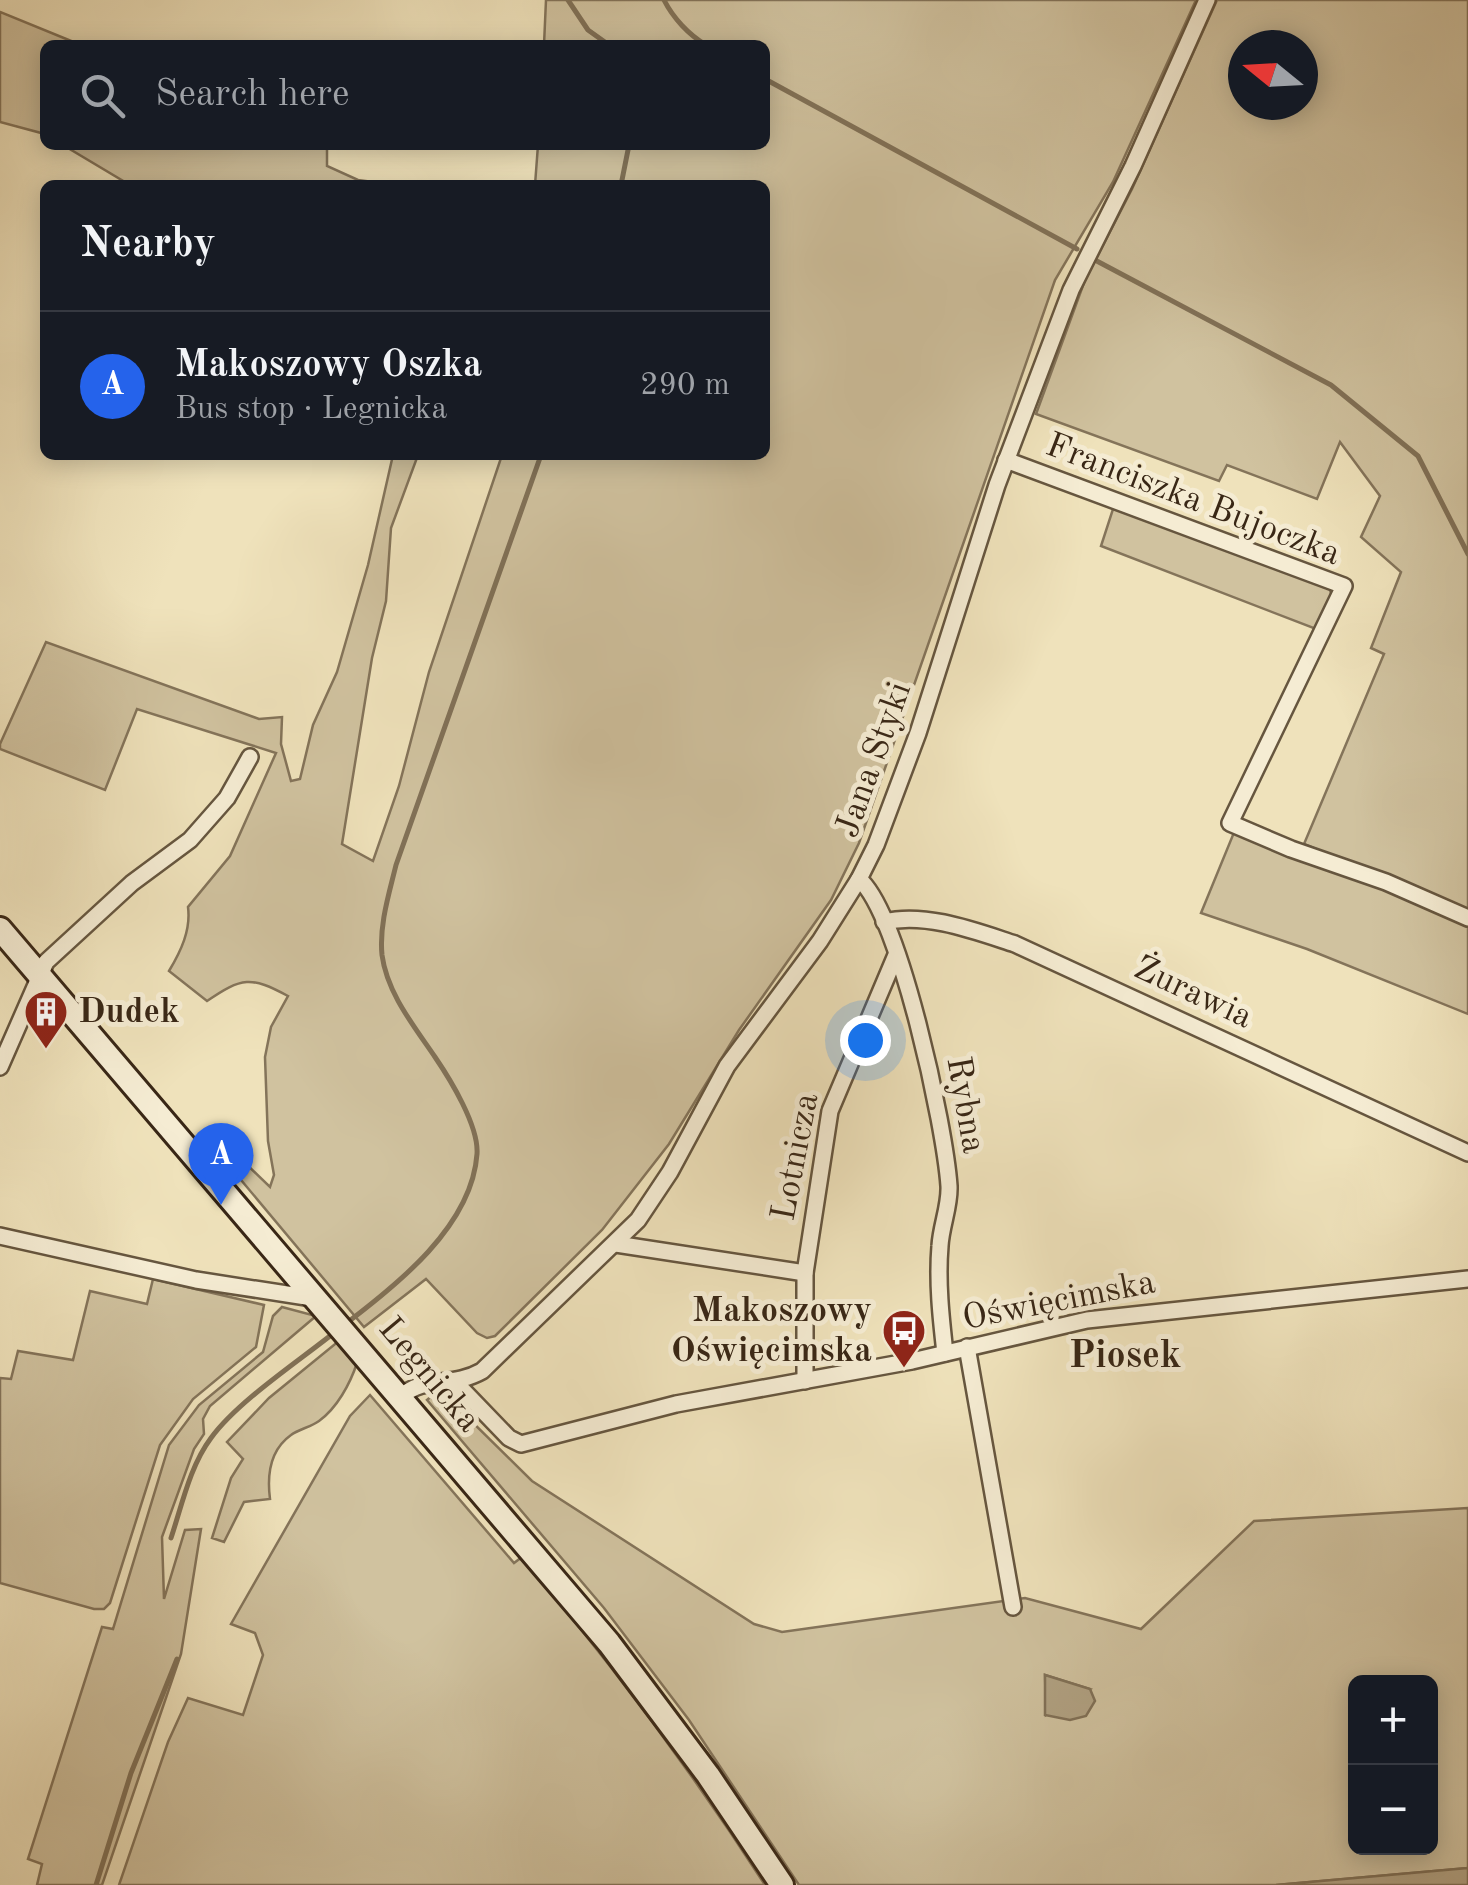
<!DOCTYPE html>
<meta charset="utf-8">
<style>
:root{--surface:#171b24;--page:#242831;--text:#f1f3f6;--muted:#9ea1a6;--line:#363941;--accent:#2563eb}
body{margin:0;font-family:"Old Standard TT",serif;background:var(--page);color:var(--text)}
.controls{position:absolute;right:30px;bottom:30px;display:grid;overflow:hidden;border-radius:15px;box-shadow:0 5px 25px #0003}
.controls button{width:90px;height:90px;display:grid;place-items:center;padding:0;border:0;border-bottom:2px solid var(--line);background:var(--surface);color:var(--text);font:50px sans-serif}
.compass{position:absolute;left:1228px;top:30px;width:90px;height:90px;border-radius:50%;background:var(--surface);box-shadow:0 5px 25px #0003;rotate:288deg}
.you{position:absolute;left:865px;top:1040px;width:35px;height:35px;margin:-25px;border:8px solid #fff;border-radius:50%;background:#1a73e8;box-shadow:0 0 0 15px #1a73e833}
.badge{display:grid;place-items:center;width:65px;height:65px;border-radius:50%;background:var(--accent);color:#fff;font-size:32px;font-weight:700}
.pin{position:absolute;translate:-50% -82px;filter:drop-shadow(0 2px 5px #0008)}
.pin::after{content:'';position:absolute;top:52px;width:35px;height:30px;background:inherit;clip-path:polygon(0 0,100% 0,50% 100%)}
.list{margin:0;padding:0;list-style:none}
h2{display:flex;justify-content:space-between;align-items:center;height:130px;margin:0;padding:0 40px;font-size:42px}
h2 small{font-size:32px;font-weight:400;color:var(--muted)}
.list li{display:grid;grid-template-columns:65px 1fr auto;gap:30px;align-items:center;box-sizing:border-box;height:150px;padding:0 40px;border-top:2px solid var(--line)}
.list b{display:block;font-size:38px;white-space:nowrap}
.list p{margin:0;font-size:32px;white-space:nowrap;color:var(--muted)}
.list em{font-size:32px;font-style:normal;color:var(--muted)}
.icon{flex:none;width:55px;height:55px;fill:none;stroke:currentColor;stroke-width:2;stroke-linecap:round;stroke-linejoin:round}
.map{position:relative;flex:none;width:1468px;height:1885px;overflow:hidden}
.search{position:absolute;background:var(--surface);box-shadow:0 5px 25px #0003;left:40px;top:40px;width:730px;height:110px;display:flex;align-items:center;gap:25px;box-sizing:border-box;padding:0 35px;border-radius:15px;color:var(--muted);font-size:38px}
.panel{position:absolute;background:var(--surface);box-shadow:0 5px 25px #0003;left:40px;top:180px;width:730px;height:280px;border-radius:15px}
.map>svg:first-child{display:block}
.green{fill:#d0c29f;stroke:#84745a;stroke-width:2.5;fill-rule:evenodd}
.water{fill:#b1a283;stroke:#817157;stroke-width:2.5}
.lines{fill:none;stroke-linecap:round;stroke-linejoin:round}
.stream{stroke:#817157;stroke-width:5}
.street-casing{stroke:#66563f;stroke-width:20}
.secondary-casing{stroke:#392716;stroke-width:28}
.street{stroke:#f5ecd3;stroke-width:15}
.secondary{stroke:#f5ecd3;stroke-width:22}
.labels{text-anchor:middle;dominant-baseline:central;stroke-width:10;stroke-linejoin:round;paint-order:stroke}
.street-label{font-size:35px;fill:#392716;stroke:#f5ecd3}
.poi-label{font-size:35px;font-weight:bold;fill:#392716;stroke:#f5ecd3;text-anchor:start}
.neighbourhood-label{font-size:38px;font-weight:bold;fill:#392716;stroke:#f5ecd3}
</style>
<div class="map">
<svg width="1468" height="1885" viewBox="0 0 1468 1885">
<rect width="100%" height="100%" fill="#efe2bb"/>
<filter id="stains"><feTurbulence type="fractalNoise" baseFrequency=".002" numOctaves="4"/><feColorMatrix values="0 0 0 0 .2 0 0 0 0 .09 0 0 0 0 .02 0 0 0 .5 -.17"/></filter>
<radialGradient id="worn" r=".72"><stop offset=".6" stop-color="#630" stop-opacity="0"/><stop offset="1" stop-color="#630" stop-opacity=".3"/></radialGradient>
<g class="green">
<path d="M546 0H1196L1113 182 1055 280 859 843 831 900 739 1030 669 1144 602 1230 495 1336 487 1338 477 1333 426 1279 364 1327 226 1162 239 1157 270 1187 274 1175 268 1141 265 1057 271 1027 288 996C251 976 242 977 207 1001L169 971C181 951 191 930 188 907L230 856 276 753 137 709 105 790 0 749V744L46 642 259 719 282 717 281 744 291 781 300 779 313 725 337 672 368 565 393 455H418L391 528 386 601 372 658 342 844 373 861 399 786 429 672 502 455H765V185H535L538 145H765V45H544Z"/>
<path d="M1217 0H1468V912L1304 844 1384 654 1371 648 1401 572 1361 537 1380 496 1340 442 1317 499 1227 465 1219 481 1036 414 1085 280 1132 189ZM1243 45H1303V105H1243Z"/>
<path d="M0 12 81 45H45V134L0 122Z"/>
<path d="M63 145H327V166L358 180 396 185H130Z"/>
<path d="M1114 506 1329 586 1332 597 1316 629 1101 546Z"/>
<path d="M1235 830 1468 923V1014L1307 949 1201 913Z"/>
<path d="M153 1279 264 1305 256 1347 193 1399 160 1445 110 1603 104 1609H94L0 1583V1378L11 1379 18 1351 73 1360 90 1291 147 1304Z"/>
<path d="M282 1307 316 1316 210 1406 203 1419 204 1434 194 1449 162 1537 164 1599 185 1530 201 1529 181 1654 102 1885H37L42 1864 28 1859 102 1627 113 1629 169 1445 199 1405 263 1352 273 1316Z"/>
<path d="M340 1340 357 1363C350 1384 337 1408 319 1421 311 1427 299 1429 291 1435 270 1450 267 1476 270 1499L244 1502 224 1542 212 1538 231 1478 243 1459 227 1442 269 1398Z"/>
<path d="M370 1395 514 1563 522 1557C610 1662 691 1770 765 1885H119L168 1742 188 1698 243 1715 263 1655 255 1633 231 1624 350 1416Z"/>
<path d="M433 1395 454 1404 532 1481 754 1624 782 1632 1025 1598 1141 1629 1254 1521 1468 1508V1868L1276 1885H799L689 1720 604 1608 427 1400ZM1045 1675 1090 1689 1046 1715ZM1356 1682H1430V1848H1356Z"/>
</g>
<g class="water">
<path d="M1045 1675 1090 1689 1095 1701 1086 1716 1070 1720 1045 1715Z"/>
<path d="M1468 1868V1885H1276Z"/>
</g>
<g class="lines">
<g class="stream">
<path d="M568 0 588 30 609 45"/>
<path d="M664 0C673 18 689 35 706 45"/>
<path d="M765 79 1077 249"/>
<path d="M621 185 629 145"/>
<path d="M1093 259 1331 385 1418 456 1468 554"/>
<path d="M344 1325C397 1285 472 1226 477 1154 479 1126 450 1079 435 1057 414 1026 387 993 382 955 379 925 389 894 396 865L541 455"/>
<path d="M171 1538C182 1505 190 1466 211 1438 238 1401 299 1361 335 1332"/>
<path d="M96 1885 131 1773 177 1659"/>
</g>
<defs>
<g id="street">
<path d="M1006 460 1344 586 1230 823 1291 849 1386 882 1468 918"/>
<path d="M859 879C900 914 945 1127 949 1186 950 1206 941 1226 940 1246 937 1281 941 1318 945 1353"/>
<path d="M884 922C926 912 975 931 1015 944L1468 1153"/>
<path d="M0 1067 46 962 132 883 190 840 227 798 250 757"/>
<path d="M0 1236 196 1280 319 1299"/>
<path d="M616 1244 805 1273"/>
<path d="M967 1347 1013 1607"/>
<path d="M805 1381V1273L830 1111 896 955"/>
<path d="M455 1382 509 1438 521 1444 676 1404 912 1361 1087 1320 1468 1279"/>
<path d="M401 1397C424 1375 452 1388 482 1371L638 1220 670 1172 727 1066 820 941 859 879 876 845 918 733 997 485 1071 290 1133 166 1207 0"/>
</g>
<path id="secondary" d="M0 929 609 1643 708 1775 782 1885"/>
</defs>
<use href="#street" class="street-casing"/>
<use href="#secondary" class="secondary-casing"/>
<use href="#street" class="street"/>
<use href="#secondary" class="secondary"/>
</g>
<defs>
<symbol id="building-pin" viewBox="-11 -11 22 30"><path d="M0 17L-7.5 6A9.5 9.5 0 1 1 7.5 6Z" fill="#8f2418" stroke="#f5ecd3"/><path d="M-4-6H4V6H1V3H-1V6H-4ZM-2.5-4.3h1.7v1.8h-1.7ZM.8-4.3h1.7v1.8H.8ZM-2.5-1h1.7V.8h-1.7ZM.8-1h1.7V.8H.8Z" fill="#fff"/></symbol>
<symbol id="bus-pin" viewBox="-11 -11 22 30"><path d="M0 17L-7.5 6A9.5 9.5 0 1 1 7.5 6Z" fill="#8f2418" stroke="#f5ecd3"/><path d="M-5-6H5V4H4V6H2V4H-2V6H-4V4H-5ZM-3.5-4V0h7V-4ZM-3.5 1.2v1.5H-2V1.2ZM2 1.2v1.5H3.5V1.2Z" fill="#fff"/></symbol>
</defs>
<g fill-rule="evenodd">
<use href="#building-pin" x="21" y="987" width="50" height="68"/>
<use href="#bus-pin" x="879" y="1306" width="50" height="68"/>
</g>
<g class="labels">
<g class="street-label">
<text transform="translate(1193 500) rotate(21)">Franciszka Bujoczka</text>
<text transform="translate(874 760) rotate(-70)">Jana Styki</text>
<text transform="translate(1193 993) rotate(25)">Żurawia</text>
<text transform="translate(965 1105) rotate(80)">Rybna</text>
<text transform="translate(796 1157) rotate(-79)">Lotnicza</text>
<text transform="translate(1059 1301) rotate(-11)">Oświęcimska</text>
<text transform="translate(429 1375) rotate(50)">Legnicka</text>
</g>
<g class="poi-label">
<text x="78" y="1012">Dudek</text>
<text x="872" y="1311" text-anchor="end">Makoszowy<tspan x="872" dy="40">Oświęcimska</tspan></text>
</g>
<g class="neighbourhood-label">
<text x="1125" y="1357">Piosek</text>
</g>
</g>
<rect width="100%" height="100%" filter="url(#stains)"/>
<rect width="100%" height="100%" fill="url(#worn)"/>
</svg>
<div class="controls">
<button>+</button>
<button>−</button>
</div>
<svg class="compass" viewBox="-18 -18 36 36"><path d="M0-13l5 13h-10z" fill="#e53935"/><path d="M0 13l5-13h-10z" fill="#9ea1a6"/></svg>
<div class="you"></div>
<div class="pin badge" style="left:221px;top:1205px">A</div>
<div class="search"><svg class="icon" aria-label="search" viewBox="0 0 24 24"><circle cx="10" cy="10" r="6"/><path d="M15 15l6 6"/></svg>Search here</div>
<section class="panel">
<h2>Nearby<small></small></h2>
<ul class="list">
<li><span class="badge">A</span><div><b>Makoszowy Oszka</b><p>Bus stop · Legnicka</p></div><em>290 m</em></li>
</ul>
</section>
</div>
